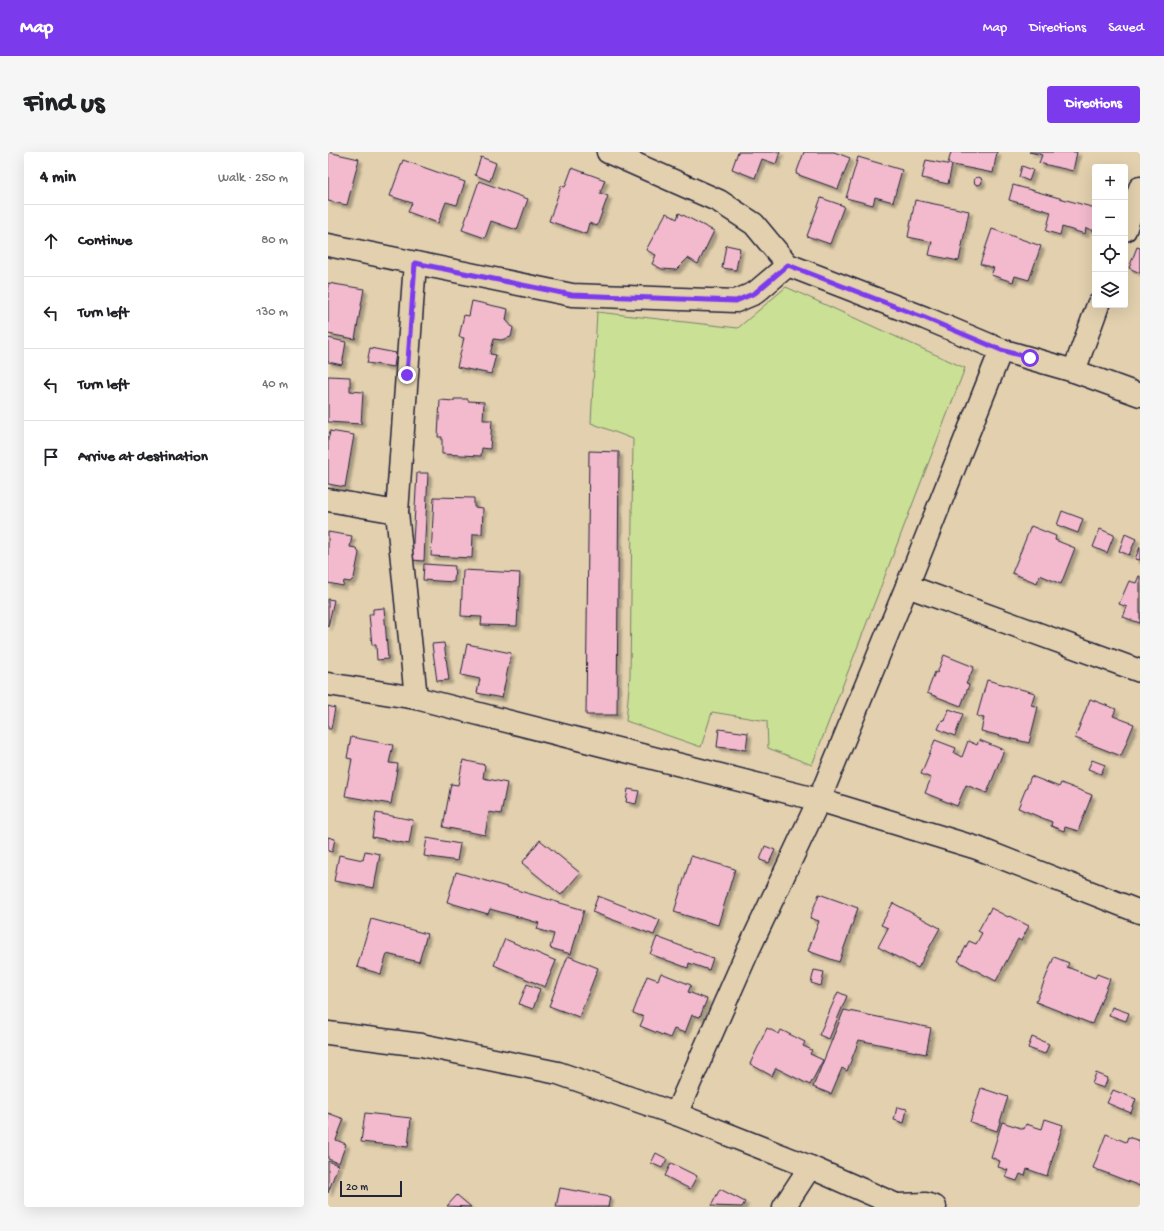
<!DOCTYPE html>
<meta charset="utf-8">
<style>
:root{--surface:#fff;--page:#f6f6f6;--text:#202124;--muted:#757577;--line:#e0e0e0;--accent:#7c3aed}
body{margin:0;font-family:"Gochi Hand",sans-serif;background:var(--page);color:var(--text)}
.controls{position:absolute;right:12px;top:12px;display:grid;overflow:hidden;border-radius:4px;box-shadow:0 4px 16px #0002}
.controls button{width:36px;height:36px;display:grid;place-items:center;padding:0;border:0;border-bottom:1px solid var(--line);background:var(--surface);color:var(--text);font:20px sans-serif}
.scale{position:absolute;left:12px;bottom:10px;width:62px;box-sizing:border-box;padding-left:4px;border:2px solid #22223b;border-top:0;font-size:11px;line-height:14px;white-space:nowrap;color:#22223b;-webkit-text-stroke:3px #e2d0ae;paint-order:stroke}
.stop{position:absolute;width:12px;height:12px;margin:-9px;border:3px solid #7c3aed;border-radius:50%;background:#fff}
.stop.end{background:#7c3aed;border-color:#fff;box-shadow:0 1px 4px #0008}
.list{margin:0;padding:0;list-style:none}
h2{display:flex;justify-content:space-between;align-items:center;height:52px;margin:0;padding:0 16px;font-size:17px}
h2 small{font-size:13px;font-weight:400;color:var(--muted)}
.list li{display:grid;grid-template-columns:26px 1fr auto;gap:12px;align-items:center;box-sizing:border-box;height:72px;padding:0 16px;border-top:1px solid var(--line)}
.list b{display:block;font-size:15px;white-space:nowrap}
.list em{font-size:13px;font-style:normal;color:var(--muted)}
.icon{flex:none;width:22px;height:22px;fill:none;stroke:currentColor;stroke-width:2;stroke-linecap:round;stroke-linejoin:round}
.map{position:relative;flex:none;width:812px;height:1055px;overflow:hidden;border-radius:4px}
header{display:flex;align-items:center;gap:24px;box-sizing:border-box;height:56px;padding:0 20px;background:var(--accent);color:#fff}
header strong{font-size:19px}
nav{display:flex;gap:22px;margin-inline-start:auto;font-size:14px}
.intro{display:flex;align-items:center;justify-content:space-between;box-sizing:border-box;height:96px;padding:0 24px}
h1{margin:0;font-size:28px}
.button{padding:10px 18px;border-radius:4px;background:var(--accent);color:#fff;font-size:14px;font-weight:700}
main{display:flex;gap:24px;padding:0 24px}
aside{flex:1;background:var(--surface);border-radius:4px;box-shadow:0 4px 16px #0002}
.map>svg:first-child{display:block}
.green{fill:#cae095;stroke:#768168}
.building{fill:#f3bacd;stroke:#22223b;filter:url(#shadow)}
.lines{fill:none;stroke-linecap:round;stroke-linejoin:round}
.minor-casing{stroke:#22223b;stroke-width:25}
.minor{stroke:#e2d0ae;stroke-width:22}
.route{stroke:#7c3aed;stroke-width:5}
</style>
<header>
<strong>Map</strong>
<nav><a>Map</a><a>Directions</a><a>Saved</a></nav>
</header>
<div class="intro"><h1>Find us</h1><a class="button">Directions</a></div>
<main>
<aside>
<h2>4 min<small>Walk · 250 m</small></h2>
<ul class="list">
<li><svg class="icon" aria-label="ahead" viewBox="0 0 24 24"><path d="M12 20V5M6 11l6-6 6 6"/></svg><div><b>Continue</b></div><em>80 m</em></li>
<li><svg class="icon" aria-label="left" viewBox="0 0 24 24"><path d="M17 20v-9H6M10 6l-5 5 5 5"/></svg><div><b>Turn left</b></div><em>130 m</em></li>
<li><svg class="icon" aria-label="left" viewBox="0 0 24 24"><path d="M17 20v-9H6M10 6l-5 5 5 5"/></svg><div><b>Turn left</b></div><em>40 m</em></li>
<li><svg class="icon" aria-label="arrive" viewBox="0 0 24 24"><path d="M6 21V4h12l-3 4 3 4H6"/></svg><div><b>Arrive at destination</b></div></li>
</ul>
</aside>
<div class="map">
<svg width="812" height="1055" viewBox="0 0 812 1055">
<defs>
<filter id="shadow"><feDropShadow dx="3.5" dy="3.5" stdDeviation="1" flood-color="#0004"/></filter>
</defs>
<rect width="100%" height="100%" fill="#e2d0ae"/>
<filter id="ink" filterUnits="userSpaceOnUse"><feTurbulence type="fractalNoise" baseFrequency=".025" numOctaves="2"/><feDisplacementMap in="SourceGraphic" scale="8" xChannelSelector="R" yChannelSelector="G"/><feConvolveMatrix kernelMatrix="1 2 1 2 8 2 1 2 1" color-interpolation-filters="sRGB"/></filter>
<g filter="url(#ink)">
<path class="green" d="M458 135 637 216 484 613 440 596 439 569 384 560 373 595 298 569 302 524 305 287 263 271 269 160 410 176Z"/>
<g class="building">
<path d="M0 0 31 7 19 53 0 49Z"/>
<path d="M410 0H452L448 12 434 7 427 26 404 17Z"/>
<path d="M476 0H506L522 6 510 37 468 22Z"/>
<path d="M623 0H669L665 21 620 12Z"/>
<path d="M701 0H749L745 19 711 11 714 3Z"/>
<path d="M153 5 168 11 162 29 147 23Z"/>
<path d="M530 5 574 18 565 50 547 45 545 53 518 46Z"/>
<path d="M75 8 137 30 129 53 118 50 110 71 80 60 84 51 62 44Z"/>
<path d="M598 8 624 13 620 32 594 26Z"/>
<path d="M694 14 705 18 701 29 691 25Z"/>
<path d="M244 16 277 28 272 41 280 44 269 74 261 71 258 82 221 69 233 34 237 35Z"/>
<circle cx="650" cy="29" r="4"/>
<path d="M151 29 200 47 189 78 163 69 157 86 134 78Z"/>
<path d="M685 33 767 56V79L758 76 757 82 734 75 732 83 718 79 723 60 681 48Z"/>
<path d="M493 46 516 54 502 92 479 84Z"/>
<path d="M587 48 641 59 631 109 601 103 604 90 580 85Z"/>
<path d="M338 61 349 67 351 61 386 79 370 112 360 106 348 118 334 117 324 112 328 103 318 98Z"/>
<path d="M664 77 713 94 701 128 687 124 685 130 663 123 666 116 652 112Z"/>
<path d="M398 93 412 96 408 118 394 116Z"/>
<path d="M809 95 812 96V121L801 116Z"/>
<path d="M0 131 36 137 27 187 0 182Z"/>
<path d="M144 149 180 157 178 168 185 176 183 185 173 188 166 187 162 202 168 203 163 222 129 215 136 186 131 185 136 163 141 164Z"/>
<path d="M0 186 18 190 14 213 0 210Z"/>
<path d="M42 196 68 201 66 215 39 211Z"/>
<path d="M0 224 22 225V239L35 240 33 272 0 270Z"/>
<path d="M126 247H140V249L156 250 155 268H164L162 297 154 296 153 304 114 302V285H110L112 248 126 249Z"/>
<path d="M2 279 26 283 17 335 0 332V285H1Z"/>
<path d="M261 299 291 300 289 563H258Z"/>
<path d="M89 321H100L96 409 84 408Z"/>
<path d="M106 345 146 346V355L155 356 154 382H145L144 406 103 404Z"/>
<path d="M734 359 755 367 750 381 729 373Z"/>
<path d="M703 374 728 384 727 388 747 396 733 432 712 423 709 431 684 421Z"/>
<path d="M772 377 786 383 779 401 765 395Z"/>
<path d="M0 380 24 384 22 395 28 396 31 401 26 426 22 430 16 429 15 434 0 431Z"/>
<path d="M797 382 808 387 801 403 791 399Z"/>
<path d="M812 395V408L807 407Z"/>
<path d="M96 412 127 414 126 430 95 428Z"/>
<path d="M135 418 192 421 189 474 153 473 154 465 133 464Z"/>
<path d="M811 424H812V471L795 465 799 455 791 452 801 429 808 431Z"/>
<path d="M0 447 6 448 0 475Z"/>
<path d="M56 456 60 507 49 508 48 493H44L41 462H45V457Z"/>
<path d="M116 491 121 528 109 529 104 492Z"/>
<path d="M139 492 183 501 174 546 149 541 152 527 133 523Z"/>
<path d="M616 503 646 515 638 532 641 533 633 554 599 541 607 520 609 521Z"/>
<path d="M659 528 707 541 703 553 710 555 701 591 653 579 656 566 649 564Z"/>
<path d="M762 547 788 557 785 564 806 572 793 604 747 586Z"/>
<path d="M0 554 7 556 3 577H0Z"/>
<path d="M621 557 635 562 627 584 610 577 614 568 617 569Z"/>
<path d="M391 577 420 581 418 598 389 595Z"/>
<path d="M23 585 65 593 61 611 70 612 63 652 17 644 24 607 19 606Z"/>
<path d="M607 588 628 596 626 601 634 605 640 589 649 593 651 588 676 598 659 641 638 633 629 654 597 641 603 626 593 622Z"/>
<path d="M135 608 157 613 155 626 179 631 173 662 161 660 157 683 115 675 123 632 130 633Z"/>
<path d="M764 608 777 613 773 622 760 617Z"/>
<path d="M703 624 731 635 733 631 764 643 750 679 737 675 736 679 723 674 724 670 690 656Z"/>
<path d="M300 637 311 639 308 652 298 650Z"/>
<path d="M48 661 85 668 81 692 44 685Z"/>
<path d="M0 685 7 687 4 700 0 699Z"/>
<path d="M99 686 132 692 129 709 96 704Z"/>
<path d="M212 688 252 721 233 743 194 711Z"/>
<path d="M437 694 447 698 441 711 432 708Z"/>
<path d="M37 699 52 702 46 736 6 729 11 703 35 708Z"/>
<path d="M363 704 407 717 390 773 346 760Z"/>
<path d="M128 720 256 758 243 802 222 796 226 782 209 777 211 771 162 757 160 762 119 750Z"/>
<path d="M491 742 530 756 511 810 480 799 491 769 482 766Z"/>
<path d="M270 744 332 768 326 783 264 760Z"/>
<path d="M565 751 612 776 590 816 550 795 560 776 553 773Z"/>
<path d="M663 756 680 765 681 764 701 774 693 789 690 787 668 829 630 809 641 789 648 792 654 781 650 779Z"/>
<path d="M43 767 99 782 91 810 59 802 53 822 29 815Z"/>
<path d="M329 785 385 806 381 818 361 811 360 816 322 802Z"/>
<path d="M177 787 228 809 217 835 166 813Z"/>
<path d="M240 804 270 816 251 865 221 854Z"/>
<path d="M726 805 741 811 739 815 767 826 769 822 782 827 764 872 708 850Z"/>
<path d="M486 818 496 820 493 834 483 831Z"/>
<path d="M333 821 363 833 360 840 379 847 372 865 364 863 357 881 346 877 342 886 312 874 316 865 305 861 319 824 330 828Z"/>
<path d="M199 832 212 837 205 857 191 852Z"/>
<path d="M510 840 519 844 501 887 491 883Z"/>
<path d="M784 855 801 861 798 869 781 863Z"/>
<path d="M516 858 603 876 598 902 531 888 519 919 514 916 503 942 485 935Z"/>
<path d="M439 876 451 882 453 878 477 890 475 894 484 898 482 902 495 908 482 933 448 916 444 924 422 912Z"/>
<path d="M704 885 721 892 717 902 700 896Z"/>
<path d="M768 921 780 926 776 936 764 932Z"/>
<path d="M653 936 680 945 669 979 642 970Z"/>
<path d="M785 938 808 947 803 961 779 951Z"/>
<path d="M569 955 579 957 576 971 566 968Z"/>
<path d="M0 961 16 967 8 988 18 992 11 1011 0 1007Z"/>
<path d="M37 961 83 966 80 995 33 990Z"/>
<path d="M717 967 735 973 719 1024 699 1017 697 1024 692 1022 689 1029 677 1025 680 1018 670 1015 672 1009 663 1005 674 970 696 977 698 972 714 977Z"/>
<path d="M778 982 798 990 800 985 812 989V1034L765 1016Z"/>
<path d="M328 1001 339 1007 334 1016 323 1011Z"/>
<path d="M0 1009 10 1013 0 1041Z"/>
<path d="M343 1011 369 1024 362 1037 337 1024Z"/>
<path d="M232 1036 282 1045 280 1055H228Z"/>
<path d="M392 1037 417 1050 414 1055 383 1054Z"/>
<path d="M129 1043 143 1055 119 1054Z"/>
</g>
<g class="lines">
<defs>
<g id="minor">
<path d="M280 0 391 49 426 72 460 113 597 166 673 198 746 219 812 243"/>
<path d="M797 78 812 36"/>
<path d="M0 93 244 143 408 149 427 141 460 113"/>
<path d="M87 111 69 360 88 546"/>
<path d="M746 219 770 153"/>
<path d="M0 348 69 360"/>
<path d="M579 434 812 519"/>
<path d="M0 532 88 546 491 648 649 696 812 760"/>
<path d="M0 881 93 893 230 921 348 962 482 1015 573 1055"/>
<path d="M348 962 419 801 491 648 579 434 673 198"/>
<path d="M571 1053 598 1052 607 1055"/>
<path d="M456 1055 482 1015"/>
</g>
</defs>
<use href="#minor" class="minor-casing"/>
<use href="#minor" class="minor"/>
</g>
</g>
<g class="lines" filter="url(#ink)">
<path class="route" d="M79 223 87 111 244 143 408 149 427 141 460 113 597 166 673 198 702 206"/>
</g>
</svg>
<div class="controls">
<button>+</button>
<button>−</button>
<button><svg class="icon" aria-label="locate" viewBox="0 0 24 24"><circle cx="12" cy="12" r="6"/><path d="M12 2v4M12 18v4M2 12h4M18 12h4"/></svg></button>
<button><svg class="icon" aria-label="layers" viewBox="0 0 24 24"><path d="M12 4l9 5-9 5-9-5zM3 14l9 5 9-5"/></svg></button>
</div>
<div class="scale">20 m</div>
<div class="stop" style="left:702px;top:206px"></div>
<div class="stop end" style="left:79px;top:223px"></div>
</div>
</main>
